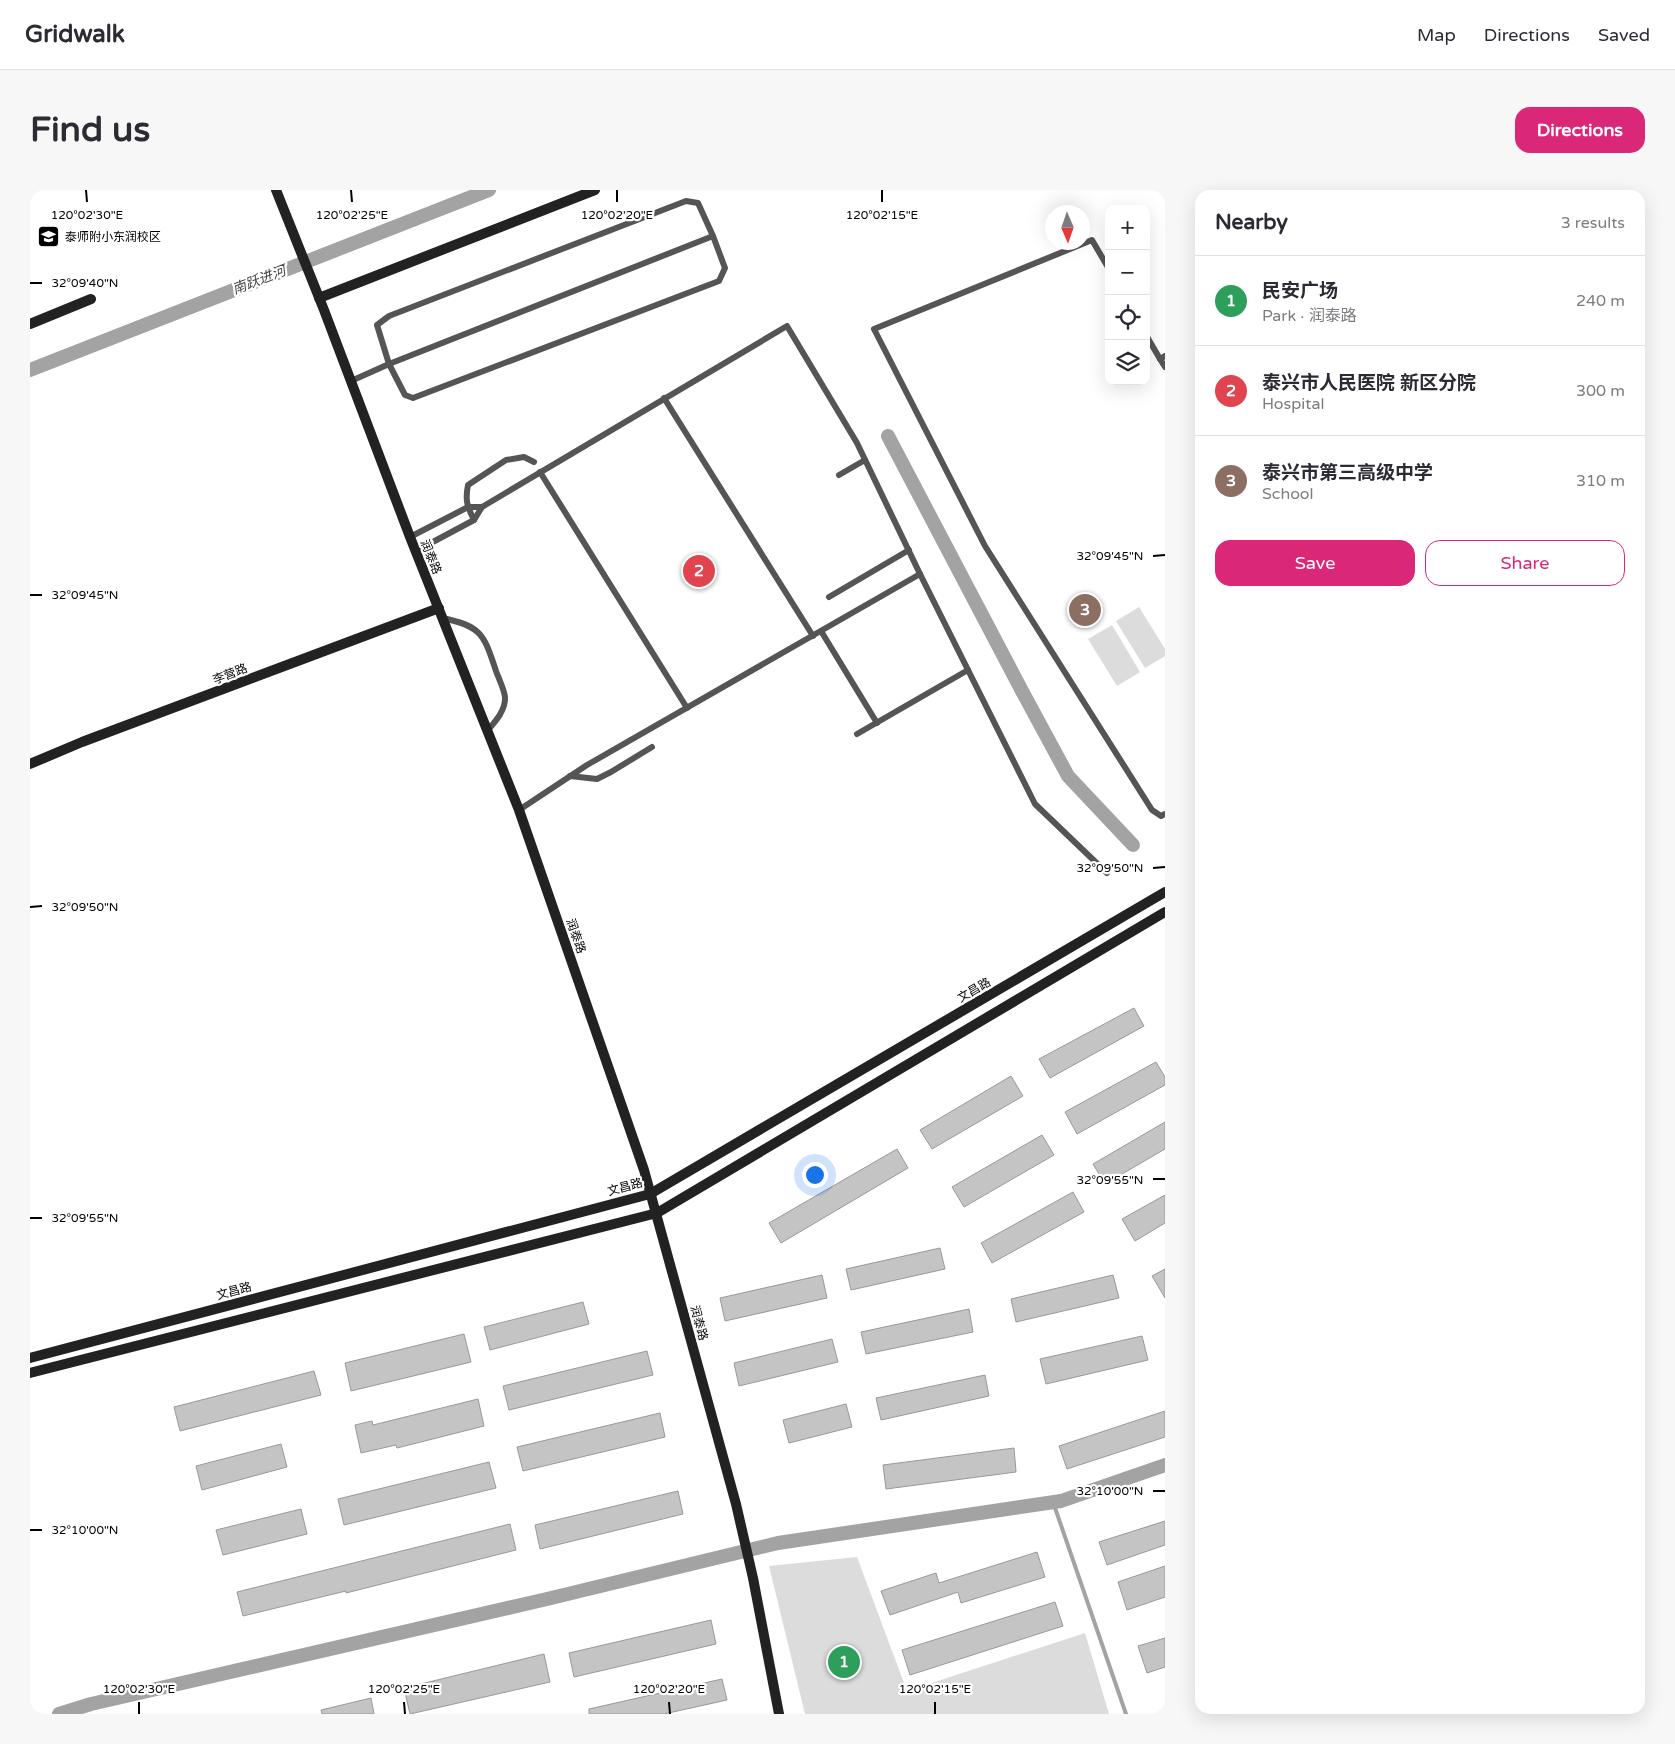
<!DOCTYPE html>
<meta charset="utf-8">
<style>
:root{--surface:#fff;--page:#f7f7f7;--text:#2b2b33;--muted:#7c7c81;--line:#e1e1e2;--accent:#db2777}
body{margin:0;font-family:"Varela Round","Noto Sans SC",sans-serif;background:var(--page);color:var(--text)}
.controls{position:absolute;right:15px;top:15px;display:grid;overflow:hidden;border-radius:10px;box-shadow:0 5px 20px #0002}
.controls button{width:45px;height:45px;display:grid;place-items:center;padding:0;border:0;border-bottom:1px solid var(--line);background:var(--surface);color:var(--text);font:25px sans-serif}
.compass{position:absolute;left:1015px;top:15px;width:45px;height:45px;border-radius:50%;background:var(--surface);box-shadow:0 5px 20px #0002;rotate:178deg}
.you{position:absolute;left:784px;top:984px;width:18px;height:18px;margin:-12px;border:4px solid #fff;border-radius:50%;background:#1a73e8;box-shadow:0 0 0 8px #1a73e833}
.badge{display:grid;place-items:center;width:32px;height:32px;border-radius:50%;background:var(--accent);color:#fff;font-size:16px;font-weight:700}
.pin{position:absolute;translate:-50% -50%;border:2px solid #fff;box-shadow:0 1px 5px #0006}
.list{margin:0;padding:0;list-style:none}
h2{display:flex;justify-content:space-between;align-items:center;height:65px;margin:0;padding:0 20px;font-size:21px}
h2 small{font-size:16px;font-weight:400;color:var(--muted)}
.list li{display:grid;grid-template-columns:32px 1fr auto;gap:15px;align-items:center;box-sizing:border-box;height:90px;padding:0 20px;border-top:1px solid var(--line)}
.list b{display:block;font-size:19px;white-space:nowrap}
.list p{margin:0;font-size:16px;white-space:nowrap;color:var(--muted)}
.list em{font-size:16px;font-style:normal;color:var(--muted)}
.actions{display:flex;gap:10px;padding:15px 20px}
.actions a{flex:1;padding:11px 0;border:1px solid var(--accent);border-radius:15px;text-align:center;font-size:18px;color:var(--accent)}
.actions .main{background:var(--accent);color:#fff}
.icon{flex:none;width:28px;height:28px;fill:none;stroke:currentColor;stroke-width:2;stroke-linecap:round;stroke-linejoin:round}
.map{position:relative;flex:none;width:1135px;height:1524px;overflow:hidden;border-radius:15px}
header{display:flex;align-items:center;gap:30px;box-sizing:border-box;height:70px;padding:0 25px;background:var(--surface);border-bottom:1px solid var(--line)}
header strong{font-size:24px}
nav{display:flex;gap:28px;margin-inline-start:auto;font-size:18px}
.intro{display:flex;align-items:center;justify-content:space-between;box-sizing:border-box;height:120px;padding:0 30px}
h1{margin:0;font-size:35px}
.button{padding:12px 22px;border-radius:15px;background:var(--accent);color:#fff;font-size:18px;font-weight:700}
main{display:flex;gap:30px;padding:0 30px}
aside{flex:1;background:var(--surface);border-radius:15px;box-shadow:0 5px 20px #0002}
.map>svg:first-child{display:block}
.green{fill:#dcdcdc}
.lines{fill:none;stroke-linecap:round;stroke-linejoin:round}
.stream{stroke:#a3a3a3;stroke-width:4}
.canal{stroke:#a3a3a3;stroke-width:14}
.building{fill:#c4c4c4;stroke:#999}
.lane{stroke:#555;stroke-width:6}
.secondary{stroke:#222;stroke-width:10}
.ticks{fill:none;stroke:#000;stroke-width:2}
.labels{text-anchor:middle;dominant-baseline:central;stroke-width:4.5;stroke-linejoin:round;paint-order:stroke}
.poi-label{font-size:12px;fill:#000;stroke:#fff;text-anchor:start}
.street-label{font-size:12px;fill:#000;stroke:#fff}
.water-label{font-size:14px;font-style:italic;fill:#444;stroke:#fff}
.ticks-label{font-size:12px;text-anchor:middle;fill:#000;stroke:#fff;stroke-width:4.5;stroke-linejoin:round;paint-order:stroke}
</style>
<header>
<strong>Gridwalk</strong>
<nav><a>Map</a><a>Directions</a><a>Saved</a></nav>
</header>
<div class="intro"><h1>Find us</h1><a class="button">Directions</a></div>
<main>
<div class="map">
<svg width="1135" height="1524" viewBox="0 0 1135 1524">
<rect width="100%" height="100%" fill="#fff"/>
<g class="green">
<path d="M1109 417 1135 459V466L1115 478 1086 431Z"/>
<path d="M1082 435 1110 482 1087 496 1058 449Z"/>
<path d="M827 1367 877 1501 1055 1443 1079 1524H775L739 1376Z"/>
</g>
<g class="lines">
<path class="stream" d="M1023 1312 1096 1524"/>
<g class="canal">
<path d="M0 180 459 0"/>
<path d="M858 246 992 501 1038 586 1103 655"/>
<path d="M29 1524 61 1514 517 1409 748 1353 1031 1311 1135 1275"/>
</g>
</g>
<g class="building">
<path d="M1104 818 1114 836 1020 888 1009 869Z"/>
<path d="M1126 872 1135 887V895L1047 944 1035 922Z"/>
<path d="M981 886 993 906 902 959 890 940Z"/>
<path d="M1135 932V959L1075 994 1063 974Z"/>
<path d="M1012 945 1024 965 934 1017 922 997Z"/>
<path d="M867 959 878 978 751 1053 739 1033Z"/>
<path d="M1043 1002 1054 1022 962 1073 951 1053Z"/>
<path d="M1135 1005V1033L1105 1051 1092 1029Z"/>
<path d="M910 1058 915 1079 821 1100 816 1079Z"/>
<path d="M1135 1079V1108L1122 1086Z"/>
<path d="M792 1085 797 1108 695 1131 690 1108Z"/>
<path d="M1083 1085 1089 1108 986 1132 981 1109Z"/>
<path d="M553 1112 559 1134 460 1160 454 1137Z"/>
<path d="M939 1119 943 1142 836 1164 831 1142Z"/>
<path d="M434 1144 441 1172 321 1201 315 1173Z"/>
<path d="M1112 1146 1118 1170 1016 1194 1010 1169Z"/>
<path d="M802 1149 808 1172 709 1196 704 1173Z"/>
<path d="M617 1161 623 1185 479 1220 473 1196Z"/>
<path d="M284 1181 291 1205 150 1241 144 1217Z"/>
<path d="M955 1185 959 1206 851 1230 846 1208Z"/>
<path d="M448 1209 454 1236 367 1258 366 1255 331 1263 325 1235 342 1231 343 1235Z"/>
<path d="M816 1214 822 1237 759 1253 753 1230Z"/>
<path d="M1135 1221V1247L1037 1279 1029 1256Z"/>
<path d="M630 1223 635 1247 493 1281 487 1257Z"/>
<path d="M251 1254 257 1277 172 1300 166 1276Z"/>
<path d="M984 1258 986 1282 856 1299 853 1275Z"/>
<path d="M459 1272 466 1298 314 1335 308 1309Z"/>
<path d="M648 1301 653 1324 510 1359 505 1335Z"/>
<path d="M271 1319 277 1344 193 1365 186 1340Z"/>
<path d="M1135 1331V1355L1077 1375 1069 1352Z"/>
<path d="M480 1334 486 1360 316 1403V1401L213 1426 207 1402Z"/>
<path d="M1007 1362 1015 1387 931 1413 928 1402 860 1425 851 1401 906 1383 909 1393Z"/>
<path d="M1135 1376V1407L1097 1420 1088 1392Z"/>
<path d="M1025 1412 1033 1436 880 1485 872 1460Z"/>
<path d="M681 1430 686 1454 544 1487 539 1463Z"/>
<path d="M1135 1448V1477L1117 1483 1108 1456Z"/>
<path d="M514 1464 520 1492 380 1524 374 1498Z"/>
<path d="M692 1489 697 1510 634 1524H559V1519Z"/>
<path d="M341 1508 344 1524H292L291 1520Z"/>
</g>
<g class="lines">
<g class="lane">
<path d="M656 11 668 13 683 46 695 78 689 91 383 208 375 205 359 174 347 135 359 126Z"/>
<path d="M1079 79 1062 50 844 139 955 356 1122 620 1131 626 1135 624"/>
<path d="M1116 145 1130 169 1135 166"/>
<path d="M1130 169 1135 177"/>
<path d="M321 191 359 174 683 46"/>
<path d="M634 208 783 446"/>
<path d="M510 282 657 518"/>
<path d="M809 285 835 270"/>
<path d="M444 330C437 316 435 310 438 295L476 270 494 267 504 272"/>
<path d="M380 347 438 317H452"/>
<path d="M386 361 444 330 452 317 757 136 827 253 890 384 1005 614 1077 683"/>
<path d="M799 407 879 360"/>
<path d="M412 428C452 436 454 445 466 481 469 489 474 499 475 507 476 520 465 532 457 541"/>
<path d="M791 441 847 533"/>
<path d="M827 544 938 480"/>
<path d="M540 586 567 589 581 582 622 557"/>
<path d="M489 620 557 575 890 384"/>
</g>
<g class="secondary">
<path d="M246 0 294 120 380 347 489 620 614 980 706 1314 723 1388 749 1524"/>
<path d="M289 108 565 0"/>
<path d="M0 134 61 109"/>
<path d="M0 574 52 552 409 418"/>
<path d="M0 1168 620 1004 1135 702"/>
<path d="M0 1183 627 1023 1135 722"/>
</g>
</g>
<path class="ticks" d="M56 0 57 12M321 0 322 12M587 0V12M852 0V12M0 93H12M1123 366 1135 365M0 405H12M1123 678 1135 677M0 717 12 716M1123 989H1135M0 1028H12M1123 1301H1135M0 1340H12M109 1512V1524M374 1512 375 1524M639 1512 640 1524M905 1512V1524"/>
<defs>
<symbol id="school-square" viewBox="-11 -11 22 22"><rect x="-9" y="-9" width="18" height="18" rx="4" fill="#000" stroke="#fff"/><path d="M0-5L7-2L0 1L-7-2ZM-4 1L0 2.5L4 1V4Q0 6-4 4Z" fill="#fff"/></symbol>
</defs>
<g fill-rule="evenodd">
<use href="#school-square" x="6" y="34" width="25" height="25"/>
</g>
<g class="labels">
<g class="poi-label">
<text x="35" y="47">泰师附小东润校区</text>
</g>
<g class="street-label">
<text transform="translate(401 367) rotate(68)">润泰路</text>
<text transform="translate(200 484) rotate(-21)">李营路</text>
<text transform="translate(546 746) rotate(71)">润泰路</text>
<text transform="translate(944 800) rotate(-30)">文昌路</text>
<text transform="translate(595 997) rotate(-15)">文昌路</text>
<text transform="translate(204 1101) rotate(-15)">文昌路</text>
<text transform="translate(669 1133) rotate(75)">润泰路</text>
</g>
<g class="water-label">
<text transform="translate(229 90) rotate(-21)">南跃进河</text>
</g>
</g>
<g class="ticks-label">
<text x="57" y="29">120°02'30"E</text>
<text x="322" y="29">120°02'25"E</text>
<text x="587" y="29">120°02'20"E</text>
<text x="852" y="29">120°02'15"E</text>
<text x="55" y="97">32°09'40"N</text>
<text x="1080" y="370">32°09'45"N</text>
<text x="55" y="409">32°09'45"N</text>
<text x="1080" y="682">32°09'50"N</text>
<text x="55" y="721">32°09'50"N</text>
<text x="1080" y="994">32°09'55"N</text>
<text x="55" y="1032">32°09'55"N</text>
<text x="1080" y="1305">32°10'00"N</text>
<text x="55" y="1344">32°10'00"N</text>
<text x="109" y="1503">120°02'30"E</text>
<text x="374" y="1503">120°02'25"E</text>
<text x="639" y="1503">120°02'20"E</text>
<text x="905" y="1503">120°02'15"E</text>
</g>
</svg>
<div class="controls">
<button>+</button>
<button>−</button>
<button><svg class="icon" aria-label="locate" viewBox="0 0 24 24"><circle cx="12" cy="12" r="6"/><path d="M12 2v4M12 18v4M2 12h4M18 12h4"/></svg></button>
<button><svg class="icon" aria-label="layers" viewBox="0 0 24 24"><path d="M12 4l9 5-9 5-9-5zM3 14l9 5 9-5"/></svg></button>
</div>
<svg class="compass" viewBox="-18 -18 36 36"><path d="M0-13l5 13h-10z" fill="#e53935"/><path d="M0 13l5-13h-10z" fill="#7c7c81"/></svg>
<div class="you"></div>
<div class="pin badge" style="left:814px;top:1472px;background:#2e9e5b">1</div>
<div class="pin badge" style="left:669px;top:381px;background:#e0444e">2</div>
<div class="pin badge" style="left:1055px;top:420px;background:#8d6e63">3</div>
</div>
<aside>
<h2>Nearby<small>3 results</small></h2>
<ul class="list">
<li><span class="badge" style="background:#2e9e5b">1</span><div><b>民安广场</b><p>Park · 润泰路</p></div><em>240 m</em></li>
<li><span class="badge" style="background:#e0444e">2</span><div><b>泰兴市人民医院 新区分院</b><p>Hospital</p></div><em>300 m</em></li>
<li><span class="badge" style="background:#8d6e63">3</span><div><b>泰兴市第三高级中学</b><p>School</p></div><em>310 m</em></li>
</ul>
<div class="actions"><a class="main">Save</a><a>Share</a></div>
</aside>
</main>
